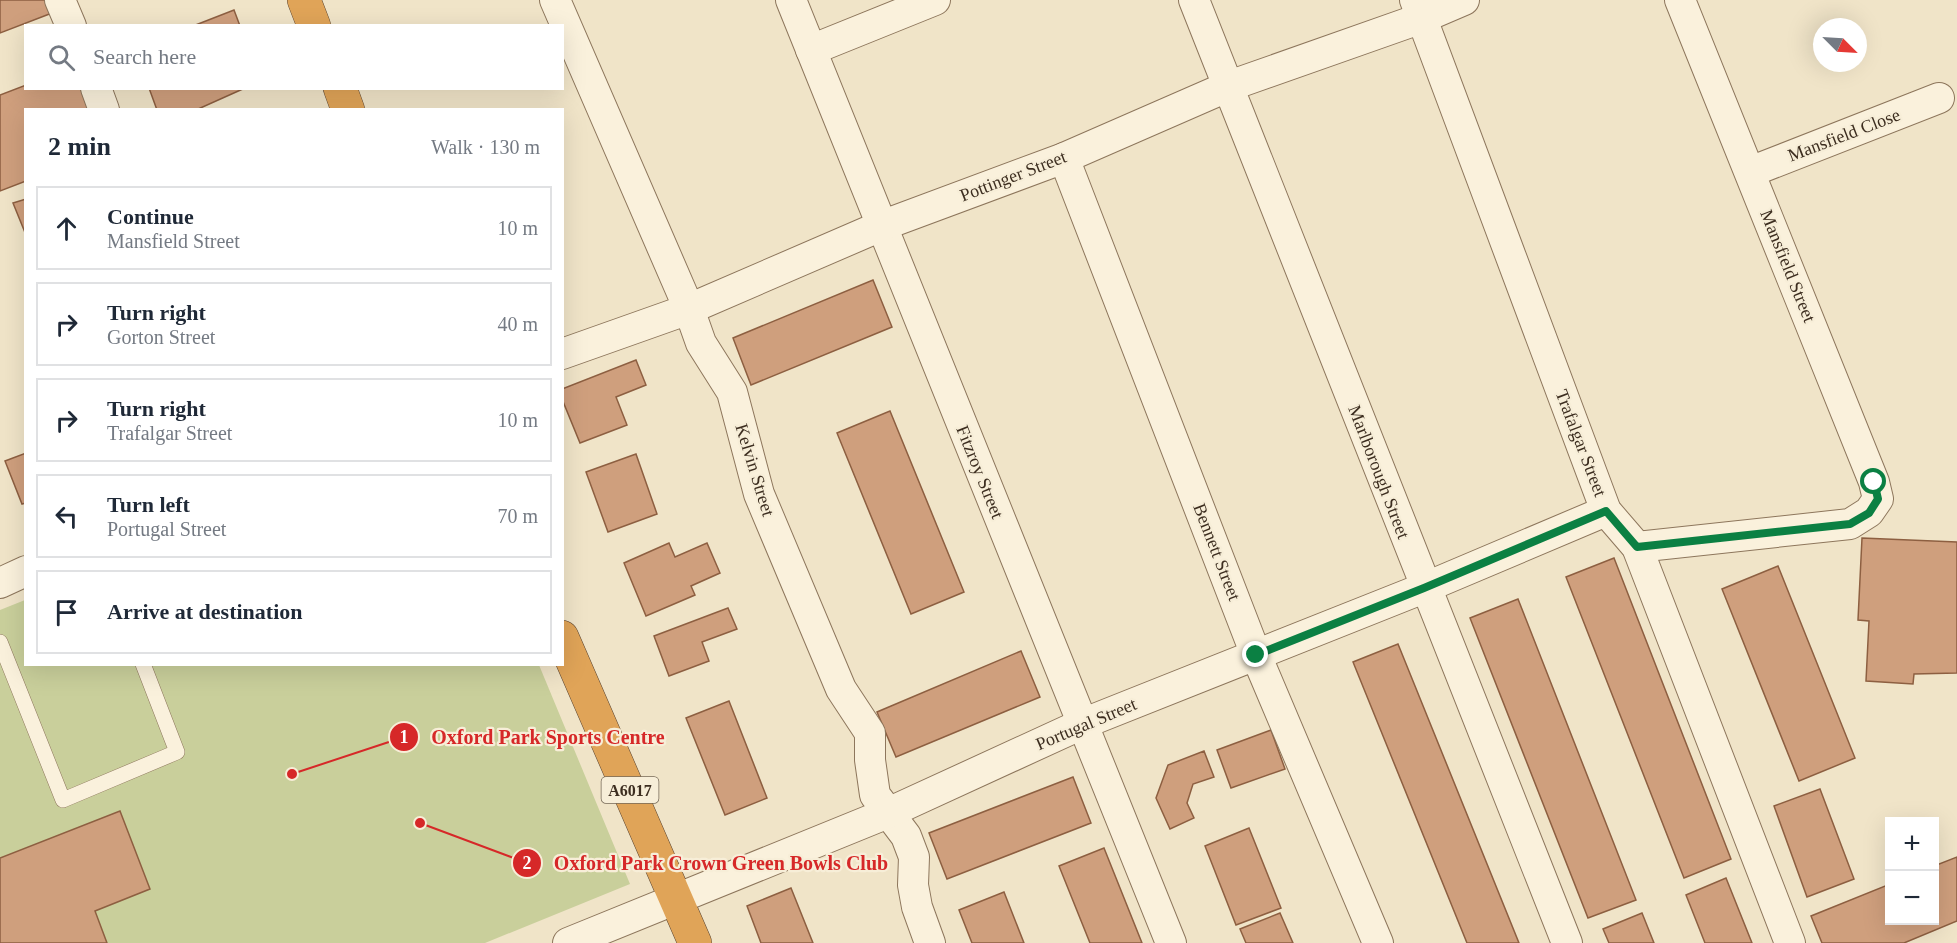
<!DOCTYPE html>
<meta charset="utf-8">
<style>
:root{--surface:#fff;--page:#f2f2f3;--text:#1f2937;--muted:#747a83;--line:#e0e1e3}
body{margin:0;font-family:"Times New Roman",serif;background:var(--page);color:var(--text)}
.controls{position:absolute;right:18px;bottom:18px;display:grid;overflow:hidden;border-radius:0px;box-shadow:0 6px 24px #0002}
.controls button{width:54px;height:54px;display:grid;place-items:center;padding:0;border:0;border-bottom:2px solid var(--line);background:var(--surface);color:var(--text);font:30px sans-serif}
.compass{position:absolute;left:1813px;top:18px;width:54px;height:54px;border-radius:50%;background:var(--surface);box-shadow:0 6px 24px #0002;rotate:114deg}
.stop{position:absolute;width:18px;height:18px;margin:-14px;border:4px solid #0b8043;border-radius:50%;background:#fff}
.stop.end{background:#0b8043;border-color:#fff;box-shadow:0 2px 6px #0008}
.list{margin:0;padding:0;list-style:none}
h2{display:flex;justify-content:space-between;align-items:center;height:78px;margin:0;padding:0 24px;font-size:26px}
h2 small{font-size:20px;font-weight:400;color:var(--muted)}
.list li{display:grid;grid-template-columns:39px 1fr auto;gap:18px;align-items:center;box-sizing:border-box;height:84px;margin:0 12px 12px;padding:0 12px;border:2px solid var(--line);border-radius:0px}
.list b{display:block;font-size:22px;white-space:nowrap}
.list p{margin:0;font-size:20px;white-space:nowrap;color:var(--muted)}
.list em{font-size:20px;font-style:normal;color:var(--muted)}
.icon{flex:none;width:33px;height:33px;fill:none;stroke:currentColor;stroke-width:2;stroke-linecap:round;stroke-linejoin:round}
.map{position:relative;flex:none;width:1957px;height:943px;overflow:hidden}
.search{position:absolute;background:var(--surface);box-shadow:0 6px 24px #0002;left:24px;top:24px;width:540px;height:66px;display:flex;align-items:center;gap:15px;box-sizing:border-box;padding:0 21px;border-radius:0px;color:var(--muted);font-size:22px}
.panel{position:absolute;background:var(--surface);box-shadow:0 6px 24px #0002;left:24px;top:108px;width:540px;height:558px;border-radius:0px}
.map>svg:first-child{display:block}
.green{fill:#c9cf9b}
.building{fill:#cf9f7d;stroke:#8d5f41;stroke-width:1.5}
.lines{fill:none;stroke-linecap:round;stroke-linejoin:round}
.lane-casing{stroke:#8d765c;stroke-width:16}
.street-casing{stroke:#8d765c;stroke-width:32}
.highway-casing{stroke:#5b4430;stroke-width:34}
.lane{stroke:#faf1dc;stroke-width:15}
.street{stroke:#faf1dc;stroke-width:30}
.highway{stroke:#e0a458;stroke-width:33}
.route{stroke:#0b8043;stroke-width:8}
.labels{text-anchor:middle;dominant-baseline:central;stroke-width:4.5;stroke-linejoin:round;paint-order:stroke}
.shield{fill:#f7eed8;stroke:#756857;stroke-width:1.5}
.shield-label{font-size:16px;font-weight:bold;fill:#3d2e20}
.street-label{font-size:18px;fill:#3d2e20;stroke:#f7eed8}
.leader{fill:none;stroke:#d62828;stroke-width:2}
.callout-dot{fill:#d62828;stroke:#f7eed8;stroke-width:2}
.mark-label{font-size:18px;text-anchor:middle;font-weight:bold;fill:#fff}
.callout-label{font-size:20px;text-anchor:middle;font-weight:bold;fill:#d62828;stroke:#f7eed8;stroke-width:4.5;stroke-linejoin:round;paint-order:stroke}
</style>
<div class="map">
<svg width="1957" height="943" viewBox="0 0 1957 943">
<rect width="100%" height="100%" fill="#f0e4c8"/>
<path class="green" d="M25 600 26 664 539 665 630 884 485 943H0V610Z"/>
<g class="building">
<path d="M0 0H47L52 13 0 33Z"/>
<path d="M234 10 240 26H193Z"/>
<path d="M26 85V88H81L90 110H26V181L0 191V95Z"/>
<path d="M149 88H245L196 110H157Z"/>
<path d="M26 199V235L13 203Z"/>
<path d="M873 280 892 327 751 385 733 338Z"/>
<path d="M636 360 646 385 616 397 627 425 580 443 562 399V389Z"/>
<path d="M890 411 964 592 911 614 837 433Z"/>
<path d="M26 453V503L22 504 5 461Z"/>
<path d="M636 454 657 514 608 532 586 472Z"/>
<path d="M1862 538 1957 542V673L1914 674 1913 684 1866 681 1869 621 1858 620Z"/>
<path d="M669 543 675 557 707 543 720 573 691 586 695 595 646 616 624 563Z"/>
<path d="M1614 558 1731 859 1684 878 1566 577Z"/>
<path d="M1778 566 1855 758 1799 781 1722 589Z"/>
<path d="M1518 599 1636 900 1588 918 1470 618Z"/>
<path d="M728 608 737 629 702 642 709 661 669 676 654 636Z"/>
<path d="M1398 644 1519 943H1467L1353 662Z"/>
<path d="M1021 651 1040 697 896 757 877 712Z"/>
<path d="M729 701 767 798 725 815 686 718Z"/>
<path d="M1271 730 1285 769 1231 788 1217 750Z"/>
<path d="M1204 751 1214 777 1193 784 1187 803 1194 818 1170 829 1156 798 1168 765Z"/>
<path d="M1073 777 1091 823 947 879 929 833Z"/>
<path d="M1820 789 1854 879 1807 897 1774 806Z"/>
<path d="M120 811 150 889 95 911 107 943H0V858Z"/>
<path d="M1249 828 1281 908 1236 925 1205 846Z"/>
<path d="M1104 848 1142 943H1090L1059 866Z"/>
<path d="M1957 857V921L1904 943H1822L1811 916 1890 884V920H1934V866Z"/>
<path d="M1726 878 1752 943H1705L1686 895Z"/>
<path d="M791 888 813 943H761L747 906Z"/>
<path d="M1004 892 1024 943H972L959 910Z"/>
<path d="M1280 913 1293 943H1246L1240 929Z"/>
<path d="M1642 913 1654 943H1609L1603 929Z"/>
</g>
<g class="lines">
<defs>
<path id="lane" d="M0 642 63 800 177 752 143 664"/>
<g id="street">
<path d="M60 0 71 26"/>
<path d="M555 0 689 309 701 343 732 392 759 494 841 689 870 733V760L875 795 906 836 914 857 913 885 917 907 930 943"/>
<path d="M791 0 1171 943"/>
<path d="M1194 0 1567 943"/>
<path d="M1415 0 1606 511 1637 547 1790 943"/>
<path d="M811 50 935 0"/>
<path d="M96 88 104 110"/>
<path d="M1064 158 1256 655 1378 943"/>
<path d="M1750 172 1939 98"/>
<path d="M562 354 689 309 881 226 1064 158 1229 86 1422 18 1464 0"/>
<path d="M1637 547 1850 524 1869 512 1878 499 1874 482 1680 0"/>
<path d="M0 583 26 571"/>
<path d="M568 943 888 813 1082 724 1424 588 1606 511"/>
</g>
<g id="highway">
<path d="M304 0 314 26"/>
<path d="M340 88 348 110"/>
<path d="M562 637 695 943"/>
</g>
</defs>
<use href="#lane" class="lane-casing"/>
<use href="#street" class="street-casing"/>
<use href="#highway" class="highway-casing"/>
<use href="#lane" class="lane"/>
<use href="#street" class="street"/>
<use href="#highway" class="highway"/>
</g>
<g class="lines">
<path class="route" d="M1256 655 1424 588 1606 511 1637 547 1850 524 1869 513 1878 499 1874 482"/>
</g>
<g class="labels">
<rect class="shield" x="601.5" y="777" width="57" height="26" rx="4.5"/>
<g class="shield-label">
<text x="630" y="790">A6017</text>
</g>
<g class="street-label">
<text transform="translate(1844 135) rotate(-21)">Mansfield Close</text>
<text transform="translate(1013 176) rotate(-21)">Pottinger Street</text>
<text transform="translate(1788 266) rotate(68)">Mansfield Street</text>
<text transform="translate(1581 443) rotate(69)">Trafalgar Street</text>
<text transform="translate(755 470) rotate(73)">Kelvin Street</text>
<text transform="translate(980 472) rotate(68)">Fitzroy Street</text>
<text transform="translate(1379 472) rotate(69)">Marlborough Street</text>
<text transform="translate(1217 552) rotate(69)">Bennett Street</text>
<text transform="translate(1086 724) rotate(-23)">Portugal Street</text>
</g>
</g>
<path class="leader" d="M292 774L404 737M420 823L527 863"/>
<g class="callout-dot">
<circle cx="292" cy="774" r="6"/>
<circle cx="420" cy="823" r="6"/>
<circle cx="404" cy="737" r="15"/>
<circle cx="527" cy="863" r="15"/>
</g>
<g class="mark-label">
<text x="404" y="743">1</text>
<text x="527" y="869">2</text>
</g>
<g class="callout-label">
<text x="548" y="744">Oxford Park Sports Centre</text>
<text x="721" y="870">Oxford Park Crown Green Bowls Club</text>
</g>
</svg>
<div class="controls">
<button>+</button>
<button>−</button>
</div>
<svg class="compass" viewBox="-18 -18 36 36"><path d="M0-13l5 13h-10z" fill="#e53935"/><path d="M0 13l5-13h-10z" fill="#747a83"/></svg>
<div class="stop" style="left:1874px;top:482px"></div>
<div class="stop end" style="left:1256px;top:655px"></div>
<div class="search"><svg class="icon" aria-label="search" viewBox="0 0 24 24"><circle cx="10" cy="10" r="6"/><path d="M15 15l6 6"/></svg>Search here</div>
<section class="panel">
<h2>2 min<small>Walk · 130 m</small></h2>
<ul class="list">
<li><svg class="icon" aria-label="ahead" viewBox="0 0 24 24"><path d="M12 20V5M6 11l6-6 6 6"/></svg><div><b>Continue</b><p>Mansfield Street</p></div><em>10 m</em></li>
<li><svg class="icon" aria-label="right" viewBox="0 0 24 24"><path d="M7 20v-9h11M14 6l5 5-5 5"/></svg><div><b>Turn right</b><p>Gorton Street</p></div><em>40 m</em></li>
<li><svg class="icon" aria-label="right" viewBox="0 0 24 24"><path d="M7 20v-9h11M14 6l5 5-5 5"/></svg><div><b>Turn right</b><p>Trafalgar Street</p></div><em>10 m</em></li>
<li><svg class="icon" aria-label="left" viewBox="0 0 24 24"><path d="M17 20v-9H6M10 6l-5 5 5 5"/></svg><div><b>Turn left</b><p>Portugal Street</p></div><em>70 m</em></li>
<li><svg class="icon" aria-label="arrive" viewBox="0 0 24 24"><path d="M6 21V4h12l-3 4 3 4H6"/></svg><div><b>Arrive at destination</b></div></li>
</ul>
</section>
</div>
